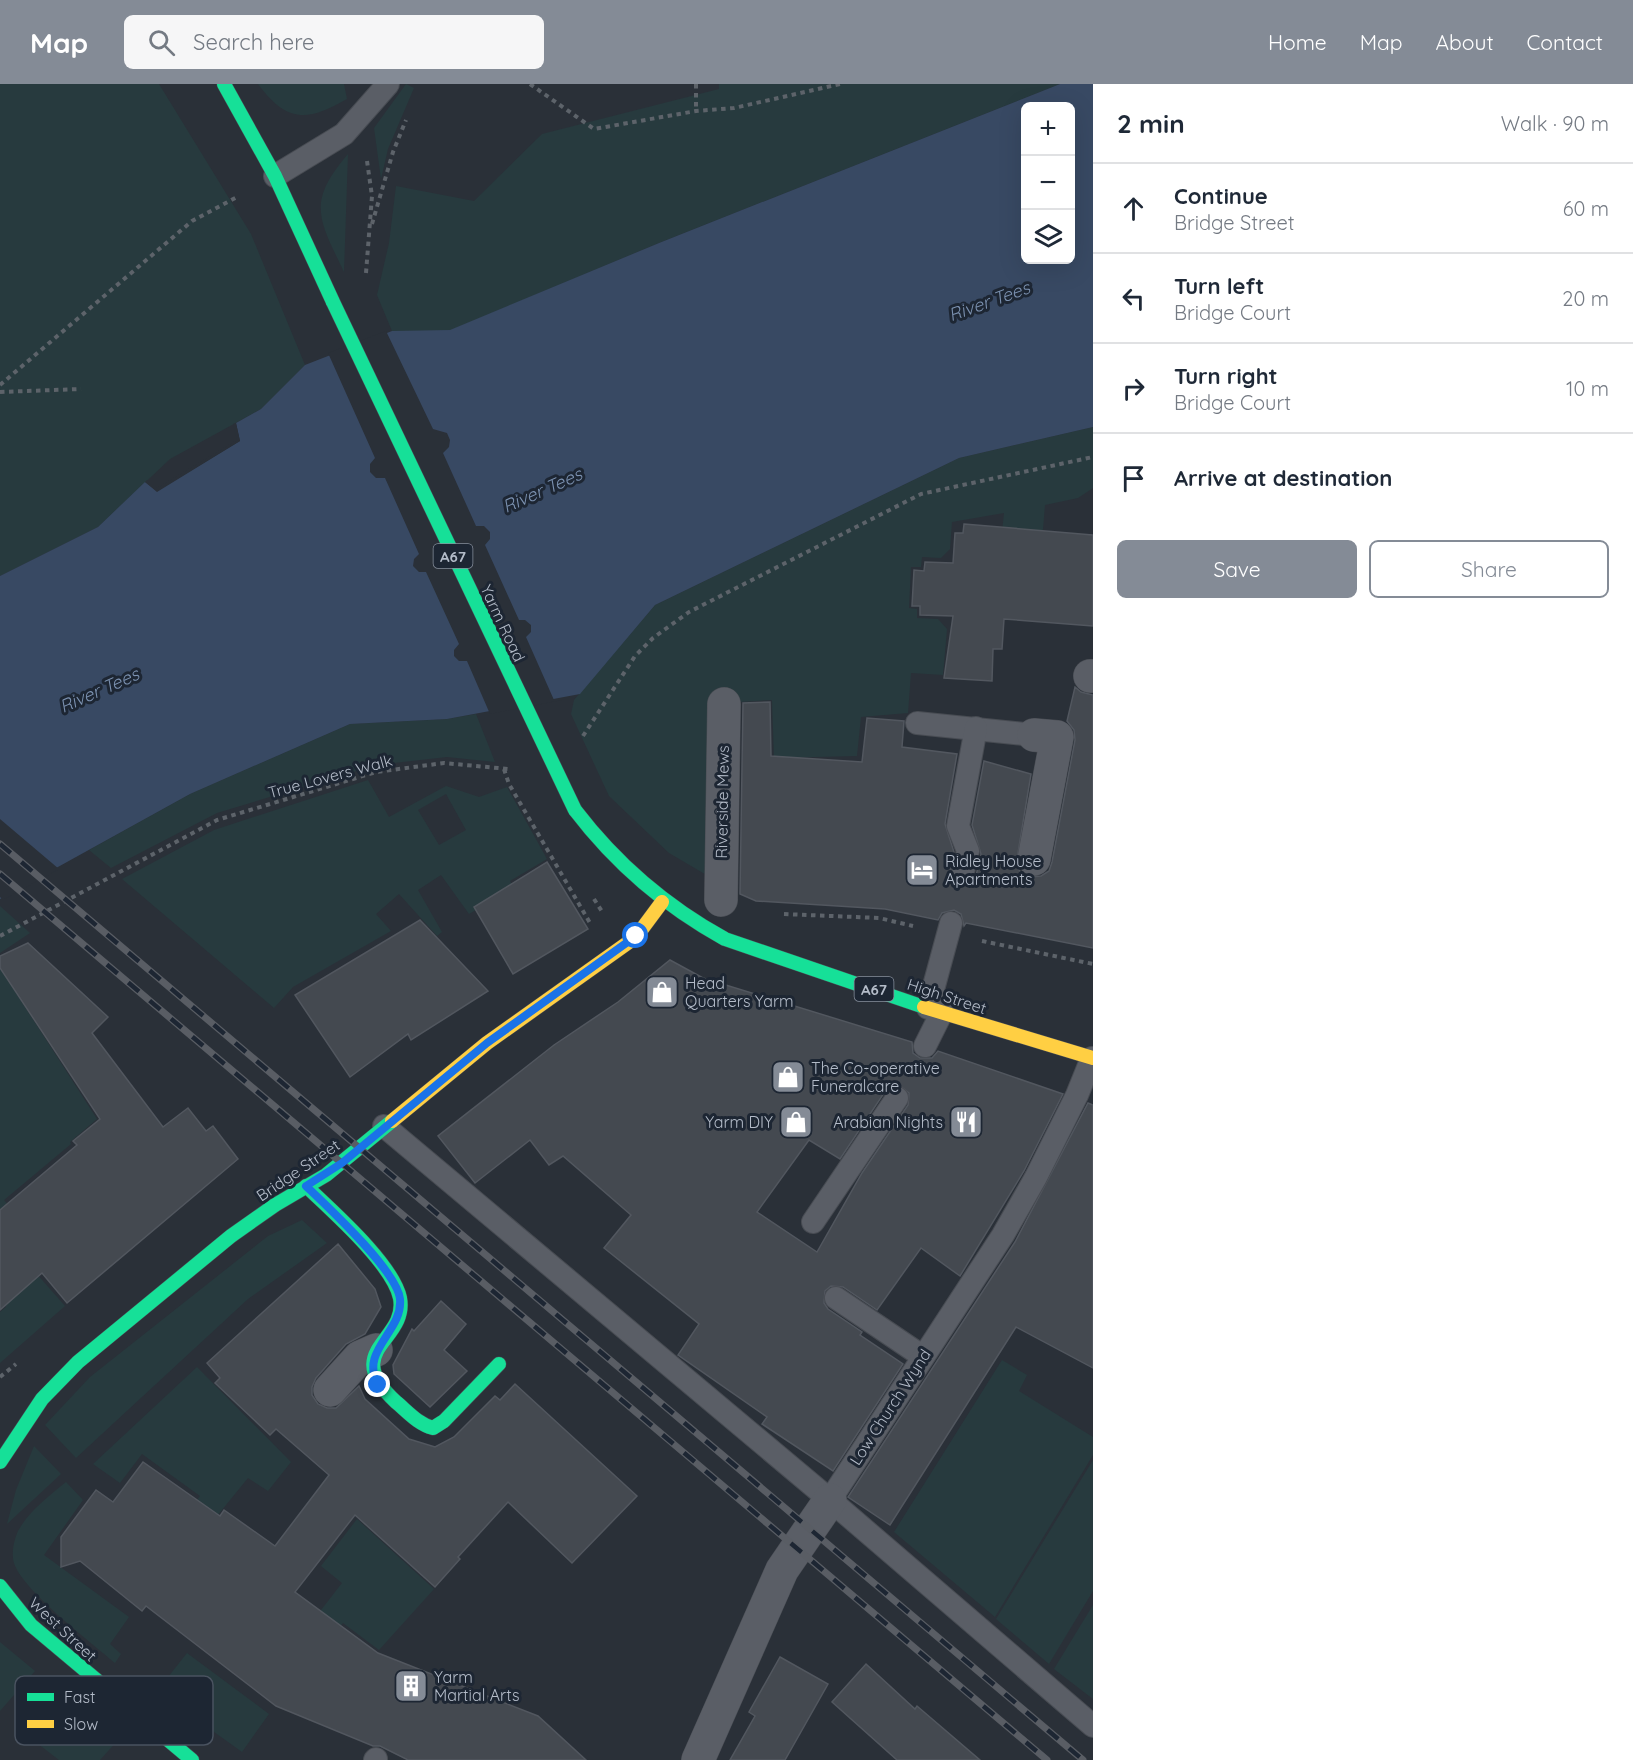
<!DOCTYPE html>
<meta charset="utf-8">
<style>
:root{--surface:#fff;--page:#f6f6f7;--text:#1f2937;--muted:#747a83;--line:#e0e1e3;--accent:#848b96}
body{margin:0;font-family:Quicksand,sans-serif;background:var(--page);color:var(--text)}
.controls{position:absolute;right:18px;top:18px;display:grid;overflow:hidden;border-radius:9px;box-shadow:0 6px 24px #0002}
.controls button{width:54px;height:54px;display:grid;place-items:center;padding:0;border:0;border-bottom:2px solid var(--line);background:var(--surface);color:var(--text);font:30px sans-serif}
.stop{position:absolute;width:18px;height:18px;margin:-14px;border:4px solid #1a73e8;border-radius:50%;background:#fff}
.stop.end{background:#1a73e8;border-color:#fff;box-shadow:0 2px 6px #0008}
.list{margin:0;padding:0;list-style:none}
h2{display:flex;justify-content:space-between;align-items:center;height:78px;margin:0;padding:0 24px;font-size:26px}
h2 small{font-size:20px;font-weight:400;color:var(--muted)}
.list li{display:grid;grid-template-columns:39px 1fr auto;gap:18px;align-items:center;box-sizing:border-box;height:90px;padding:0 24px;border-top:2px solid var(--line)}
.list b{display:block;font-size:22px;white-space:nowrap}
.list p{margin:0;font-size:20px;white-space:nowrap;color:var(--muted)}
.list em{font-size:20px;font-style:normal;color:var(--muted)}
.actions{display:flex;gap:12px;padding:18px 24px}
.actions a{flex:1;padding:14px 0;border:2px solid var(--accent);border-radius:9px;text-align:center;font-size:21px;color:var(--accent)}
.actions .main{background:var(--accent);color:#fff}
.icon{flex:none;width:33px;height:33px;fill:none;stroke:currentColor;stroke-width:2;stroke-linecap:round;stroke-linejoin:round}
.map{position:relative;flex:none;width:1093px;height:1676px;overflow:hidden}
header{display:flex;align-items:center;gap:36px;box-sizing:border-box;height:84px;padding:0 30px;background:var(--accent);color:#fff}
header strong{font-size:28px}
nav{display:flex;gap:33px;margin-inline-start:auto;font-size:21px}
.search{width:420px;height:54px;background:var(--page);display:flex;align-items:center;gap:15px;box-sizing:border-box;padding:0 21px;border-radius:9px;color:var(--muted);font-size:22px}
main{display:flex}
aside{flex:1;background:var(--surface)}
.map>svg:first-child{display:block}
.green{fill:#273a3e;fill-rule:evenodd}
.water{fill:#384963;fill-rule:evenodd}
.pier{fill:#2a3038}
.building{fill:#444950;stroke:#52575f;stroke-width:1.5;fill-rule:evenodd}
.lines{fill:none;stroke-linecap:round;stroke-linejoin:round}
.lane-casing{stroke:#484c53;stroke-width:24}
.street-casing{stroke:#484c53;stroke-width:34}
.fast-casing{stroke:#484c53;stroke-width:15}
.slow-casing{stroke:#484c53;stroke-width:15}
.path{stroke:#5d636a;stroke-width:4;stroke-dasharray:4.5 4.5;stroke-linecap:butt}
.lane{stroke:#5a5e66;stroke-width:22}
.street{stroke:#5a5e66;stroke-width:33}
.fast{stroke:#16e098;stroke-width:14}
.slow{stroke:#ffcf43;stroke-width:14}
.rail-casing{stroke:#595d64;stroke-width:7}
.rail{stroke:#1d2633;stroke-width:4.5;stroke-dasharray:14;stroke-linecap:butt}
.fast-bridge-casing{stroke:#484c55;stroke-width:15;stroke-linecap:butt}
.fast-bridge{stroke:#16e098;stroke-width:14}
.route{stroke:#1a73e8;stroke-width:8}
.labels{text-anchor:middle;dominant-baseline:central;stroke-width:6;stroke-linejoin:round;paint-order:stroke}
.shield{fill:#1d2633;stroke:#878f9c;stroke-width:1.5}
.shield-label{font-size:15px;font-weight:bold;fill:#b4bcc9}
.street-label{font-size:16px;fill:#b4bcc9;stroke:#1d2633}
.poi-label{font-size:16px;fill:#b4bcc9;stroke:#1d2633;text-anchor:start}
.water-label{font-size:18px;font-style:italic;fill:#7c92b1;stroke:#1d2633}
.key{fill:#1d2633;stroke:#4a5360;stroke-width:1.5}
.key-label{font-size:16px;fill:#b4bcc9}
</style>
<header>
<strong>Map</strong>
<div class="search"><svg class="icon" aria-label="search" viewBox="0 0 24 24"><circle cx="10" cy="10" r="6"/><path d="M15 15l6 6"/></svg>Search here</div>
<nav><a>Home</a><a>Map</a><a>About</a><a>Contact</a></nav>
</header>
<main>
<div class="map">
<svg width="1093" height="1676" viewBox="0 0 1093 1676">
<rect width="100%" height="100%" fill="#2a3038"/>
<g class="green">
<path d="M0 0H159L251 150 305 281 261 325 170 375 98 443 0 492Z"/>
<path d="M258 0H344L347 15C307 38 287 39 258 0Z"/>
<path d="M406 0 414 4 388 65 381 95 374 44Z"/>
<path d="M719 0H1060L659 159 449 247H392L377 211 389 159 396 102 474 117 542 50 719 5Z"/>
<path d="M348 70 344 188C319 135 306 119 348 70Z"/>
<path d="M1093 343V404L1078 414 1045 421 1040 482 1002 448 1004 429 952 438 950 465 941 474 922 473 921 483H911L909 524 917 525V534L938 535 947 545 943 591 911 589 908 629 861 633 857 672 774 674 772 616 722 619 715 796 669 769 609 712 571 630 574 616 655 521 959 374Z"/>
<path d="M476 630 495 678 447 673 376 681 217 729 111 784 89 766 190 710 350 640 447 635Z"/>
<path d="M368 696 389 733 446 702 479 713 507 703 547 775 510 797 514 804 469 830 441 791 418 806 442 848 437 852 399 810 376 830 391 847 293 903 274 924 122 795 214 746ZM446 710 466 746 439 761 418 726Z"/>
<path d="M0 822 30 849 0 869Z"/>
<path d="M0 884 97 1035 70 1058 71 1060 4 1116 18 1133 0 1148Z"/>
<path d="M302 1136 327 1159 248 1215 76 1374 45 1341 90 1293 268 1152Z"/>
<path d="M35 1188 65 1222 0 1279V1228L6 1223 1 1216Z"/>
<path d="M1002 1276 1027 1291 1019 1307 1093 1353V1371L995 1533 894 1448Z"/>
<path d="M197 1283 291 1378 268 1407 248 1394 191 1464 172 1449 200 1412 142 1370 120 1399 93 1380Z"/>
<path d="M34 1362 61 1390 7 1440 16 1406Z"/>
<path d="M1093 1376V1507L1049 1580 996 1535Z"/>
<path d="M66 1398 83 1416 44 1471 129 1533 110 1560 121 1570 115 1579C92 1559 22 1506 14 1479 11 1469 14 1456 18 1447 29 1427 49 1412 66 1398Z"/>
<path d="M357 1435 434 1505 379 1566 343 1539 331 1554 311 1539 342 1499 321 1482Z"/>
<path d="M1093 1521V1615L1054 1585Z"/>
<path d="M0 1558 35 1587 0 1627Z"/>
<path d="M187 1569 269 1630 242 1668 157 1607Z"/>
<path d="M59 1608 118 1656 100 1676H59L24 1649Z"/>
</g>
<path class="water" d="M1060 0H1093V343L959 374 655 521 580 610 447 635 350 640 190 710 0 815V492L98 443 145 398 157 407 240 357 236 339 261 325 305 281 392 247 450 246 659 159ZM1026 22H1070V176H1026Z"/>
<g class="pier">
<path d="M386 247 433 345 447 349 450 356 449 363 443 369 476 442H484L490 448V455L485 461 519 536H525L531 541V548L526 553 554 616H562L490 630 467 577H459L454 572V566L459 560 426 488H419L413 482 414 475 419 470 385 394H376L370 388V380L375 374 328 269Z"/>
<path d="M236 339 240 357 157 408 145 398 147 396 157 404 237 356 233 340Z"/>
<path d="M0 735 59 785 3 816 0 813Z"/>
</g>
<g class="building">
<path d="M964 440 1093 451V542L1004 535 1002 565H993L992 597 944 594 953 532 920 531V522H912L914 486 924 487 925 478 953 479 955 449H963Z"/>
<path d="M1075 603 1081 608 1093 611V864L966 839 964 842 961 830 954 826 942 829 938 836 885 825 756 817 740 810 743 619 770 618 771 672 862 678 867 634 904 637 902 663 957 670 945 740 954 768 950 792 959 801H966L976 792 981 770 972 741 984 677 1031 690 1016 781 1021 789 1030 793 1041 792 1049 787 1052 778 1075 656 1074 646 1067 637Z"/>
<path d="M547 778 588 845 513 890 474 823Z"/>
<path d="M420 836 488 907 411 956 408 950 350 993 295 911Z"/>
<path d="M28 859 108 933 92 949 163 1043 188 1024 206 1047 213 1042 238 1075 67 1219 42 1189 0 1226V1126L77 1061 73 1057 100 1035 0 884V872Z"/>
<path d="M670 876 703 894 912 958 913 969 920 974H932L938 967 1063 1010 1024 1087 960 1192 921 1164 877 1226 843 1203 831 1202 825 1207 824 1219 828 1225 862 1248 860 1251 903 1280 833 1387 762 1340 767 1333 678 1271 699 1240 604 1164 631 1131 563 1072 549 1081 530 1056 475 1099 438 1052 554 961 618 918ZM899 1001 909 1009 908 1021 862 1089 817 1168 757 1128 809 1056 840 1075 886 1006Z"/>
<path d="M1088 1019 1093 1021V1284L1016 1243 890 1441 848 1413 1015 1158Z"/>
<path d="M338 1160 375 1205 381 1223 365 1250 346 1260 316 1294 312 1303V1311L318 1320 327 1324H336L359 1302 365 1315 409 1355 435 1363 454 1353 495 1312 500 1316 515 1300 637 1412 572 1479 508 1418 458 1473 460 1475 435 1503 355 1431 295 1508 378 1569 538 1632 586 1676H408L380 1662H373L276 1622 146 1522 142 1527 80 1477 61 1483V1453L96 1406 113 1418 143 1378 220 1432 224 1426 275 1462 329 1391 276 1345 270 1351 215 1299 220 1294 207 1279Z"/>
<path d="M441 1217 466 1240 444 1266 467 1287 430 1323 394 1290 393 1281 412 1245 414 1247Z"/>
<path d="M780 1573 828 1600 785 1676H730L755 1632 749 1628Z"/>
<path d="M866 1580 915 1625 917 1622 980 1676H897L832 1618Z"/>
</g>
<g class="lines">
<defs>
<g id="lane">
<path d="M275 92 344 50 388 0"/>
<path d="M917 639 1034 651"/>
<path d="M963 788 968 767 958 742 976 644"/>
<path d="M928 924 951 839"/>
<path d="M925 962 942 928"/>
<path d="M384 1042 830 1416 1093 1642"/>
<path d="M813 1138 897 1014"/>
<path d="M836 1214 922 1272"/>
<path d="M830 1416 1003 1151 1036 1093 1077 1011 1092 974"/>
<path d="M375 1676 376 1675"/>
</g>
<g id="street">
<path d="M1090 592H1093"/>
<path d="M1034 651 1057 653 1034 775"/>
<path d="M721 816 724 620"/>
<path d="M330 1306 360 1273 376 1266"/>
<path d="M698 1676 782 1486 830 1416"/>
</g>
<g id="fast">
<path d="M224 0 275 92 333 218"/>
<path d="M575 726C617 781 665 822 725 855L924 923"/>
<path d="M306 1102C331 1126 393 1180 400 1214 408 1258 339 1265 396 1318 408 1328 418 1340 433 1344L444 1337 499 1280"/>
<path d="M0 1378 42 1315 78 1278 231 1152 275 1121 326 1091 392 1037"/>
<path d="M0 1502 31 1541 192 1676"/>
</g>
<g id="slow">
<path d="M924 923 1093 974"/>
<path d="M392 1037 487 959 636 853 662 818"/>
</g>
</defs>
<use href="#lane" class="lane-casing"/>
<use href="#street" class="street-casing"/>
<use href="#fast" class="fast-casing"/>
<use href="#slow" class="slow-casing"/>
<g class="path">
<path d="M530 0 594 45 696 27 734 24 840 0"/>
<path d="M696 0V27"/>
<path d="M372 140 393 68 406 36"/>
<path d="M366 189 372 112 367 77"/>
<path d="M0 301 192 137 239 112"/>
<path d="M0 308 81 305"/>
<path d="M583 652 635 572 653 554 689 528 921 410 1093 373"/>
<path d="M504 685 509 700 590 839"/>
<path d="M594 815 603 829"/>
<path d="M784 830 879 834 913 842"/>
<path d="M0 852 217 736 376 688 444 679 508 685"/>
<path d="M982 857 1093 880"/>
<path d="M0 1293 16 1280"/>
</g>
<use href="#lane" class="lane"/>
<use href="#street" class="street"/>
<use href="#fast" class="fast"/>
<use href="#slow" class="slow"/>
<defs>
<g id="rail">
<path d="M0 760 1083 1676"/>
<path d="M0 790 1047 1676"/>
</g>
</defs>
<use href="#rail" class="rail-casing"/>
<use href="#rail" class="rail"/>
<defs>
<path id="fast-bridge" d="M333 218 575 726"/>
</defs>
<use href="#fast-bridge" class="fast-bridge-casing"/>
<use href="#fast-bridge" class="fast-bridge"/>
</g>
<g class="lines">
<path class="route" d="M378 1301C359 1266 403 1248 400 1215 397 1187 328 1123 306 1102L342 1079 487 959 636 852"/>
</g>
<defs>
<symbol id="hotel-square" viewBox="-11 -11 22 22"><rect x="-9" y="-9" width="18" height="18" rx="4" fill="#848b96" stroke="#1d2633"/><path d="M-6-4.5h1.5V1H6V5H4.5V3h-9V5H-6ZM-4 0a1.8 1.8 0 1 1 3.6 0ZM.5 0V-2.5h3Q6-2.5 6 0Z" fill="#fff"/></symbol>
<symbol id="shop-square" viewBox="-11 -11 22 22"><rect x="-9" y="-9" width="18" height="18" rx="4" fill="#848b96" stroke="#1d2633"/><path d="M-5-2.5h2.3a2.7 3.5 0 0 1 5.4 0H5L5.5 6h-11ZM-1.5-2.5h3a1.5 2.3 0 0 0-3 0Z" fill="#fff"/></symbol>
<symbol id="restaurant-square" viewBox="-11 -11 22 22"><rect x="-9" y="-9" width="18" height="18" rx="4" fill="#848b96" stroke="#1d2633"/><path d="M-5-6h1v4h1v-4h1v4h1v-4h1v5L-1.5 .5V6h-2V.5L-5-1ZM5-6V6H3V1.5H1.5Q1.5-4 5-6Z" fill="#fff"/></symbol>
<symbol id="building-square" viewBox="-11 -11 22 22"><rect x="-9" y="-9" width="18" height="18" rx="4" fill="#848b96" stroke="#1d2633"/><path d="M-4-6H4V6H1V3H-1V6H-4ZM-2.5-4.3h1.7v1.8h-1.7ZM.8-4.3h1.7v1.8H.8ZM-2.5-1h1.7V.8h-1.7ZM.8-1h1.7V.8H.8Z" fill="#fff"/></symbol>
</defs>
<g fill-rule="evenodd">
<use href="#hotel-square" x="903" y="767" width="38" height="38"/>
<use href="#shop-square" x="643" y="889" width="38" height="38"/>
<use href="#shop-square" x="769" y="974" width="38" height="38"/>
<use href="#shop-square" x="777" y="1019" width="38" height="38"/>
<use href="#restaurant-square" x="947" y="1019" width="38" height="38"/>
<use href="#building-square" x="392" y="1583" width="38" height="38"/>
</g>
<g class="labels">
<g class="shield">
<rect x="433.5" y="460" width="39" height="24" rx="4.5"/>
<rect x="854.5" y="893" width="39" height="24" rx="4.5"/>
</g>
<g class="shield-label">
<text x="453" y="472">A67</text>
<text x="874" y="905">A67</text>
</g>
<g class="street-label">
<text transform="translate(503 539) rotate(65)">Yarm Road</text>
<text transform="translate(330 692) rotate(-15)">True Lovers Walk</text>
<text transform="translate(722 718) rotate(-89)">Riverside Mews</text>
<text transform="translate(947 912) rotate(18)">High Street</text>
<text transform="translate(298 1086) rotate(-34)">Bridge Street</text>
<text transform="translate(890 1323) rotate(-57)">Low Church Wynd</text>
<text transform="translate(63 1545) rotate(43)">West Street</text>
</g>
<g class="poi-label">
<text x="945" y="777">Ridley House<tspan x="945" dy="18">Apartments</tspan></text>
<text x="685" y="899">Head<tspan x="685" dy="18">Quarters Yarm</tspan></text>
<text x="811" y="984">The Co-operative<tspan x="811" dy="18">Funeralcare</tspan></text>
<text x="773" y="1038" text-anchor="end">Yarm DIY</text>
<text x="943" y="1038" text-anchor="end">Arabian Nights</text>
<text x="434" y="1593">Yarm<tspan x="434" dy="18">Martial Arts</tspan></text>
</g>
<g class="water-label">
<text transform="translate(989 217) rotate(-20)">River Tees</text>
<text transform="translate(542 406) rotate(-24)">River Tees</text>
<text transform="translate(99 606) rotate(-24)">River Tees</text>
</g>
</g>
<rect x="15" y="1592" width="198" height="69" rx="9" class="key"/>
<rect x="27" y="1609" width="27" height="8" fill="#16e098"/>
<rect x="27" y="1636" width="27" height="8" fill="#ffcf43"/>
<g class="key-label">
<text x="64" y="1619">Fast</text>
<text x="64" y="1646">Slow</text>
</g>
</svg>
<div class="controls">
<button>+</button>
<button>−</button>
<button><svg class="icon" aria-label="layers" viewBox="0 0 24 24"><path d="M12 4l9 5-9 5-9-5zM3 14l9 5 9-5"/></svg></button>
</div>
<div class="stop" style="left:636px;top:852px"></div>
<div class="stop end" style="left:378px;top:1301px"></div>
</div>
<aside>
<h2>2 min<small>Walk · 90 m</small></h2>
<ul class="list">
<li><svg class="icon" aria-label="ahead" viewBox="0 0 24 24"><path d="M12 20V5M6 11l6-6 6 6"/></svg><div><b>Continue</b><p>Bridge Street</p></div><em>60 m</em></li>
<li><svg class="icon" aria-label="left" viewBox="0 0 24 24"><path d="M17 20v-9H6M10 6l-5 5 5 5"/></svg><div><b>Turn left</b><p>Bridge Court</p></div><em>20 m</em></li>
<li><svg class="icon" aria-label="right" viewBox="0 0 24 24"><path d="M7 20v-9h11M14 6l5 5-5 5"/></svg><div><b>Turn right</b><p>Bridge Court</p></div><em>10 m</em></li>
<li><svg class="icon" aria-label="arrive" viewBox="0 0 24 24"><path d="M6 21V4h12l-3 4 3 4H6"/></svg><div><b>Arrive at destination</b></div></li>
</ul>
<div class="actions"><a class="main">Save</a><a>Share</a></div>
</aside>
</main>
